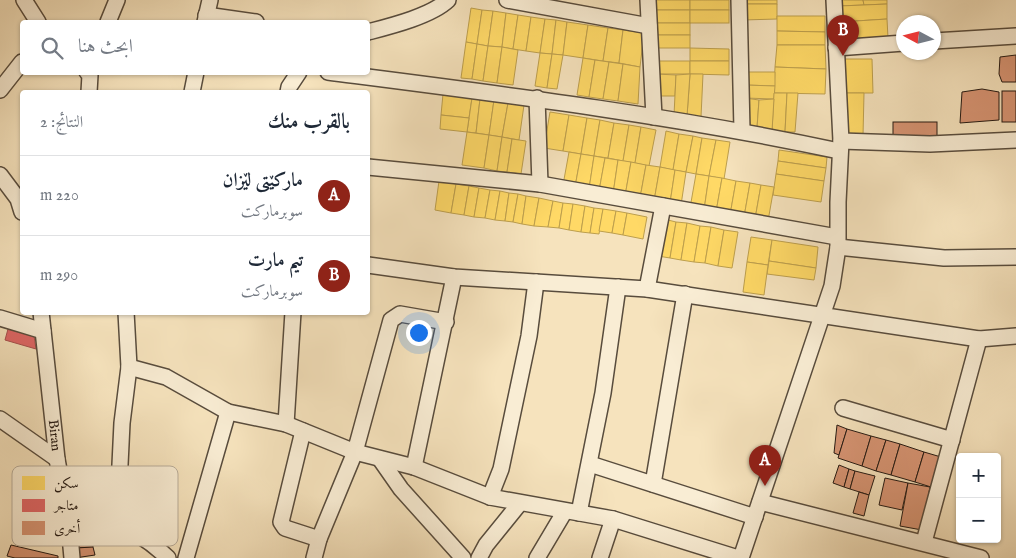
<!DOCTYPE html>
<html lang="ar">
<meta charset="utf-8">
<style>
:root{--surface:#fff;--page:#f6f6f7;--text:#1f2937;--muted:#747a83;--line:#e0e1e3;--accent:#8f2418}
body{margin:0;font-family:"IM FELL English",Amiri,serif;background:var(--page);color:var(--text);direction:rtl}
.controls{position:absolute;right:15px;bottom:15px;display:grid;overflow:hidden;border-radius:5px;box-shadow:0 1px 4px #0004}
.controls button{width:45px;height:45px;display:grid;place-items:center;padding:0;border:0;border-bottom:1px solid var(--line);background:var(--surface);color:var(--text);font:25px sans-serif}
.compass{position:absolute;left:896px;top:15px;width:45px;height:45px;border-radius:50%;background:var(--surface);box-shadow:0 1px 4px #0004;rotate:277deg}
.you{position:absolute;left:418px;top:332px;width:18px;height:18px;margin:-12px;border:4px solid #fff;border-radius:50%;background:#1a73e8;box-shadow:0 0 0 8px #1a73e833}
.badge{display:grid;place-items:center;width:32px;height:32px;border-radius:50%;background:var(--accent);color:#fff;font-size:16px;font-weight:700}
.pin{position:absolute;translate:-50% -41px;filter:drop-shadow(0 1px 2px #0008)}
.pin::after{content:'';position:absolute;top:26px;width:18px;height:15px;background:inherit;clip-path:polygon(0 0,100% 0,50% 100%)}
.list{margin:0;padding:0;list-style:none}
h2{display:flex;justify-content:space-between;align-items:center;height:65px;margin:0;padding:0 20px;font-size:21px}
h2 small{font-size:16px;font-weight:400;color:var(--muted)}
.list li{display:grid;grid-template-columns:32px 1fr auto;gap:15px;align-items:center;box-sizing:border-box;height:80px;padding:0 20px;border-top:1px solid var(--line)}
.list b{display:block;font-size:19px;white-space:nowrap}
.list p{margin:0;font-size:16px;white-space:nowrap;color:var(--muted)}
.list em{font-size:16px;font-style:normal;color:var(--muted)}
.icon{flex:none;width:28px;height:28px;fill:none;stroke:currentColor;stroke-width:2;stroke-linecap:round;stroke-linejoin:round}
.map{position:relative;flex:none;width:1016px;height:558px;overflow:hidden;direction:ltr}
.search{position:absolute;background:var(--surface);box-shadow:0 1px 4px #0004;left:20px;top:20px;width:350px;height:55px;display:flex;align-items:center;gap:12px;box-sizing:border-box;padding:0 18px;border-radius:5px;color:var(--muted);font-size:19px}
.panel{position:absolute;background:var(--surface);box-shadow:0 1px 4px #0004;left:20px;top:90px;width:350px;height:225px;border-radius:5px;direction:rtl}
.map>svg:first-child{display:block}
.homes{fill:#ffd966;stroke:#bd9f4d}
.shops{fill:#e06666;stroke:#a84f4d}
.building{fill:#d79473;stroke:#241912}
.lines{fill:none;stroke-linecap:round;stroke-linejoin:round}
.minor-casing{stroke:#584c3d;stroke-width:18}
.minor{stroke:#f9edd4;stroke-width:15}
.labels{text-anchor:middle;dominant-baseline:central;stroke-width:5;stroke-linejoin:round;paint-order:stroke}
.street-label{font-size:14px;fill:#241912;stroke:#f9edd4}
.key{fill:#f9edd4;stroke:#b9ad9a;stroke-width:1}
.key-label{font-size:14px;fill:#241912}
</style>
<div class="map">
<svg width="1016" height="558" viewBox="0 0 1016 558">
<rect width="100%" height="100%" fill="#f6e3bd"/>
<filter id="stains"><feTurbulence type="fractalNoise" baseFrequency=".004" numOctaves="4"/><feColorMatrix values="0 0 0 0 .2 0 0 0 0 .09 0 0 0 0 .02 0 0 0 .5 -.17"/></filter>
<radialGradient id="worn" r=".72"><stop offset=".6" stop-color="#630" stop-opacity="0"/><stop offset="1" stop-color="#630" stop-opacity=".3"/></radialGradient>
<g class="homes">
<rect x="656" y="0" width="34" height="10"/>
<rect x="690" y="0" width="39" height="10"/>
<rect x="742" y="0" width="35" height="4"/>
<path d="M839 0H863L864 5 839 6Z"/>
<path d="M863 0H887V4L864 5Z"/>
<path d="M742 4H777V19L743 20Z"/>
<path d="M887 4V19L840 22 839 6Z"/>
<path d="M471 8 482 10 477 44 466 42Z"/>
<path d="M482 10 493 11 488 46 477 44Z"/>
<rect x="656" y="10" width="34" height="13"/>
<rect x="690" y="10" width="39" height="13"/>
<path d="M493 11 506 13 502 47 488 46Z"/>
<path d="M506 13 518 15 513 49 502 47Z"/>
<path d="M518 15 531 17 526 51 513 49Z"/>
<path d="M777 16H825V32L777 31Z"/>
<path d="M531 17 545 19 540 53 526 51Z"/>
<path d="M545 19 556 20 552 54 540 53Z"/>
<path d="M887 19 888 38 841 41 840 22Z"/>
<path d="M556 20 567 22 563 55 552 54Z"/>
<path d="M567 22 588 25 583 58 563 55Z"/>
<rect x="656" y="23" width="34" height="12"/>
<path d="M588 25 608 28 603 61 583 58Z"/>
<path d="M608 28 623 30 619 63 603 61Z"/>
<path d="M623 30 644 33 640 67 619 63Z"/>
<path d="M777 31 825 32V45H777Z"/>
<rect x="656" y="35" width="34" height="13"/>
<path d="M466 42 477 44 472 79 461 78Z"/>
<path d="M477 44 488 46 483 81 472 79Z"/>
<path d="M777 45H825L826 69 775 67Z"/>
<path d="M488 46 502 47 497 83 483 81Z"/>
<path d="M502 47 518 50 513 85 497 83Z"/>
<path d="M690 48 729 49V61H690Z"/>
<path d="M540 53 552 54 547 88 535 86Z"/>
<path d="M552 54 563 55 557 89 547 88Z"/>
<path d="M583 58 595 60 589 97 577 95Z"/>
<path d="M845 59H872L873 93H845Z"/>
<path d="M595 60 609 62 603 99 589 97Z"/>
<rect x="656" y="61" width="34" height="13"/>
<path d="M690 61H729V75L690 74Z"/>
<path d="M609 62 623 64 618 101 603 99Z"/>
<path d="M623 64 640 67 638 104 618 101Z"/>
<path d="M775 67 826 69 825 94 774 93Z"/>
<path d="M746 72H775V86L745 85Z"/>
<path d="M656 74 676 75 675 96H656Z"/>
<path d="M690 74H703L701 117 687 116Z"/>
<path d="M690 74 687 116 674 115 676 75Z"/>
<path d="M745 85 775 86 774 99 745 98Z"/>
<path d="M774 93H787L785 132 772 131Z"/>
<path d="M787 93H798L795 132H785Z"/>
<path d="M845 93H864L863 136H845Z"/>
<path d="M443 94 472 98 469 118 441 115Z"/>
<path d="M472 98 480 99 476 133 467 132Z"/>
<path d="M745 98 759 100 757 128 743 127Z"/>
<path d="M480 99 494 100 489 135 476 133Z"/>
<path d="M774 99 772 131 757 128 759 100Z"/>
<path d="M494 100 508 103 502 137 489 135Z"/>
<path d="M508 103 524 105 519 140 502 137Z"/>
<path d="M550 112 569 115 563 151 544 148Z"/>
<path d="M441 115 469 118 467 132 440 129Z"/>
<path d="M569 115 587 118 581 154 563 151Z"/>
<path d="M587 118 600 120 594 156 581 154Z"/>
<path d="M600 120 614 123 608 158 594 156Z"/>
<path d="M614 123 629 125 623 161 608 158Z"/>
<path d="M629 125 641 127 635 163 623 161Z"/>
<path d="M641 127 656 130 649 166 635 163Z"/>
<path d="M666 131 679 134 673 170 660 167Z"/>
<path d="M467 132 489 135 484 168 462 165Z"/>
<path d="M679 134 693 136 686 172 673 170Z"/>
<path d="M489 135 502 137 497 171 484 168Z"/>
<path d="M693 136 702 138 696 174 686 172Z"/>
<path d="M502 137 512 139 507 172 497 171Z"/>
<path d="M702 138 716 140 709 176 696 174Z"/>
<path d="M512 139 526 141 521 174 507 172Z"/>
<path d="M716 140 730 142 724 179 709 176Z"/>
<path d="M779 150 827 157 826 168 778 161Z"/>
<path d="M569 152 581 154 575 187 563 185Z"/>
<path d="M581 154 594 156 589 189 575 187Z"/>
<path d="M594 156 605 158 599 191 589 189Z"/>
<path d="M605 158 618 160 613 194 599 191Z"/>
<path d="M618 160 631 162 625 196 613 194Z"/>
<path d="M778 161 826 168 824 181 776 174Z"/>
<path d="M631 162 646 165 640 198 625 196Z"/>
<path d="M646 165 660 167 654 201 640 198Z"/>
<path d="M660 167 675 170 670 203 654 201Z"/>
<path d="M675 170 686 172 681 205 670 203Z"/>
<path d="M696 174 709 176 704 210 690 208Z"/>
<path d="M776 174 824 181 821 202 773 195Z"/>
<path d="M709 176 722 178 716 212 704 210Z"/>
<path d="M722 178 736 181 730 215 716 212Z"/>
<path d="M439 181 456 184 451 213 435 210Z"/>
<path d="M736 181 750 183 744 217 730 215Z"/>
<path d="M750 183 761 185 755 219 744 217Z"/>
<path d="M456 184 469 186 464 215 451 213Z"/>
<path d="M761 185 774 187 768 221 755 219Z"/>
<path d="M469 186 479 188 474 217 464 215Z"/>
<path d="M479 188 490 190 485 218 474 217Z"/>
<path d="M490 190 500 191 495 220 485 218Z"/>
<path d="M500 191 509 193 505 221 495 220Z"/>
<path d="M509 193 518 194 513 222 505 221Z"/>
<path d="M518 194 526 196 522 224 513 222Z"/>
<path d="M526 196 539 198 534 226 522 224Z"/>
<path d="M539 198 553 201 548 227 534 226Z"/>
<path d="M553 201 563 203 559 228 548 227Z"/>
<path d="M563 203 573 204 569 230 559 228Z"/>
<path d="M573 204 585 206 581 232 569 230Z"/>
<path d="M585 206 594 208 590 233 581 232Z"/>
<path d="M594 208 603 209 599 234 590 233Z"/>
<path d="M603 209 616 211 612 233 599 231Z"/>
<path d="M616 211 627 213 623 235 612 233Z"/>
<path d="M627 213 647 217 643 239 623 235Z"/>
<path d="M664 219 676 222 670 258 658 256Z"/>
<path d="M676 222 687 223 681 260 670 258Z"/>
<path d="M687 223 700 226 694 262 681 260Z"/>
<path d="M700 226 711 227 705 263 694 262Z"/>
<path d="M711 227 724 230 718 266 705 263Z"/>
<path d="M724 230 738 232 732 268 718 266Z"/>
<path d="M751 237 772 240 768 265 747 262Z"/>
<path d="M772 240 818 247 816 268 769 261Z"/>
<path d="M769 261 816 268 814 280 767 274Z"/>
<path d="M747 262 768 265 764 295 743 292Z"/>
</g>
<path class="shops" d="M8 329 34 336 36 349 5 340Z"/>
<g class="building">
<path d="M1016 55V82H1002L999 74 1000 57Z"/>
<path d="M982 89 999 92V120L960 123 962 92Z"/>
<rect x="1002" y="91" width="14" height="31"/>
<rect x="893" y="122" width="44" height="16"/>
<path d="M837 425 847 429 839 455 834 453Z"/>
<path d="M847 429 871 436 862 466 838 458Z"/>
<path d="M871 436 886 440 876 471 862 466Z"/>
<path d="M886 440 900 444 891 475 876 471Z"/>
<path d="M900 444 924 452 915 482 891 475Z"/>
<path d="M924 452 941 457 931 487 915 482Z"/>
<path d="M839 465 849 469 844 487 833 483Z"/>
<path d="M849 469 855 471 850 489 844 487Z"/>
<path d="M855 471 875 476 869 495 850 489Z"/>
<path d="M885 478 908 483 902 510 879 505Z"/>
<path d="M908 483 930 487 922 530 900 526Z"/>
<path d="M859 492 869 495 864 516 853 513Z"/>
<path d="M93 538V547L76 548 74 540Z"/>
<path d="M11 545 58 556V558H15L7 556Z"/>
<path d="M93 547 95 555 75 558 76 548Z"/>
</g>
<g class="lines">
<defs>
<g id="minor">
<path d="M24 0 38 22"/>
<path d="M507 0 649 26"/>
<path d="M648 0 654 117"/>
<path d="M739 0 742 130"/>
<path d="M206 15 256 22"/>
<path d="M108 22 117 0"/>
<path d="M205 22 210 0"/>
<path d="M368 32C391 26 431 16 448 0"/>
<path d="M934 41 1016 36"/>
<path d="M836 48 904 43"/>
<path d="M87 72 90 75 89 92"/>
<path d="M328 72C500 94 671 115 839 151"/>
<path d="M0 90 22 62"/>
<path d="M192 92 196 72"/>
<path d="M288 92 289 87 299 72"/>
<path d="M537 98 540 184"/>
<path d="M841 141 930 144 1016 140"/>
<path d="M368 167 540 184 837 237"/>
<path d="M0 175 18 199 22 212"/>
<path d="M838 247 944 258 1016 257"/>
<path d="M368 265 454 277 647 289 979 339 1016 336"/>
<path d="M647 289 663 206"/>
<path id="s1" d="M41 312 57 459 69 525 72 558"/>
<path d="M0 318 43 331"/>
<path d="M129 367 166 377 228 412 286 424 355 452 414 467 490 497 613 519 738 558"/>
<path d="M843 408 952 440"/>
<path d="M0 419 57 459"/>
<path d="M286 424 293 312"/>
<path d="M303 431 281 522 285 528 319 539"/>
<path d="M380 459 401 489 463 558"/>
<path d="M590 464 755 517"/>
<path d="M414 467 454 277"/>
<path d="M653 484 685 294"/>
<path d="M490 497 501 469 529 336 536 282"/>
<path d="M760 502 981 558"/>
<path d="M579 513 603 393 618 287"/>
<path d="M69 525C117 524 132 524 168 558"/>
<path d="M117 527 122 423 129 367 126 312"/>
<path d="M924 542 979 339"/>
<path d="M186 558 228 412"/>
<path d="M314 558 319 539 355 452 391 320 400 314 446 322"/>
<path d="M479 558 486 545 520 503"/>
<path d="M537 558 565 511"/>
<path d="M600 558 613 519"/>
<path d="M741 558 832 286 838 247V202L841 141 834 0"/>
</g>
</defs>
<use href="#minor" class="minor-casing"/>
<use href="#minor" class="minor"/>
</g>
<g class="labels">
<g class="street-label">
<text stroke="none"><textPath href="#s1" startOffset="124">Biran</textPath></text>
</g>
</g>
<rect x="12" y="466" width="166" height="80" rx="8" class="key"/>
<rect x="22" y="476" width="23" height="14" fill="#ffd966"/>
<rect x="22" y="499" width="23" height="13" fill="#e06666"/>
<rect x="22" y="521" width="23" height="14" fill="#d79473"/>
<g class="key-label">
<text x="54" y="488">سكن</text>
<text x="54" y="510">متاجر</text>
<text x="54" y="533">أخرى</text>
</g>
<rect width="100%" height="100%" filter="url(#stains)"/>
<rect width="100%" height="100%" fill="url(#worn)"/>
</svg>
<div class="controls">
<button>+</button>
<button>−</button>
</div>
<svg class="compass" viewBox="-18 -18 36 36"><path d="M0-13l5 13h-10z" fill="#e53935"/><path d="M0 13l5-13h-10z" fill="#747a83"/></svg>
<div class="you"></div>
<div class="pin badge" style="left:765px;top:486px">A</div>
<div class="pin badge" style="left:843px;top:56px">B</div>
<div class="search"><svg class="icon" aria-label="search" viewBox="0 0 24 24"><circle cx="10" cy="10" r="6"/><path d="M15 15l6 6"/></svg>ابحث هنا</div>
<section class="panel">
<h2>بالقرب منك<small>النتائج: 2</small></h2>
<ul class="list">
<li><span class="badge">A</span><div><b>مارکێتی لێزان</b><p>سوبرماركت</p></div><em>220 m</em></li>
<li><span class="badge">B</span><div><b>تيم مارت</b><p>سوبرماركت</p></div><em>290 m</em></li>
</ul>
</section>
</div>
